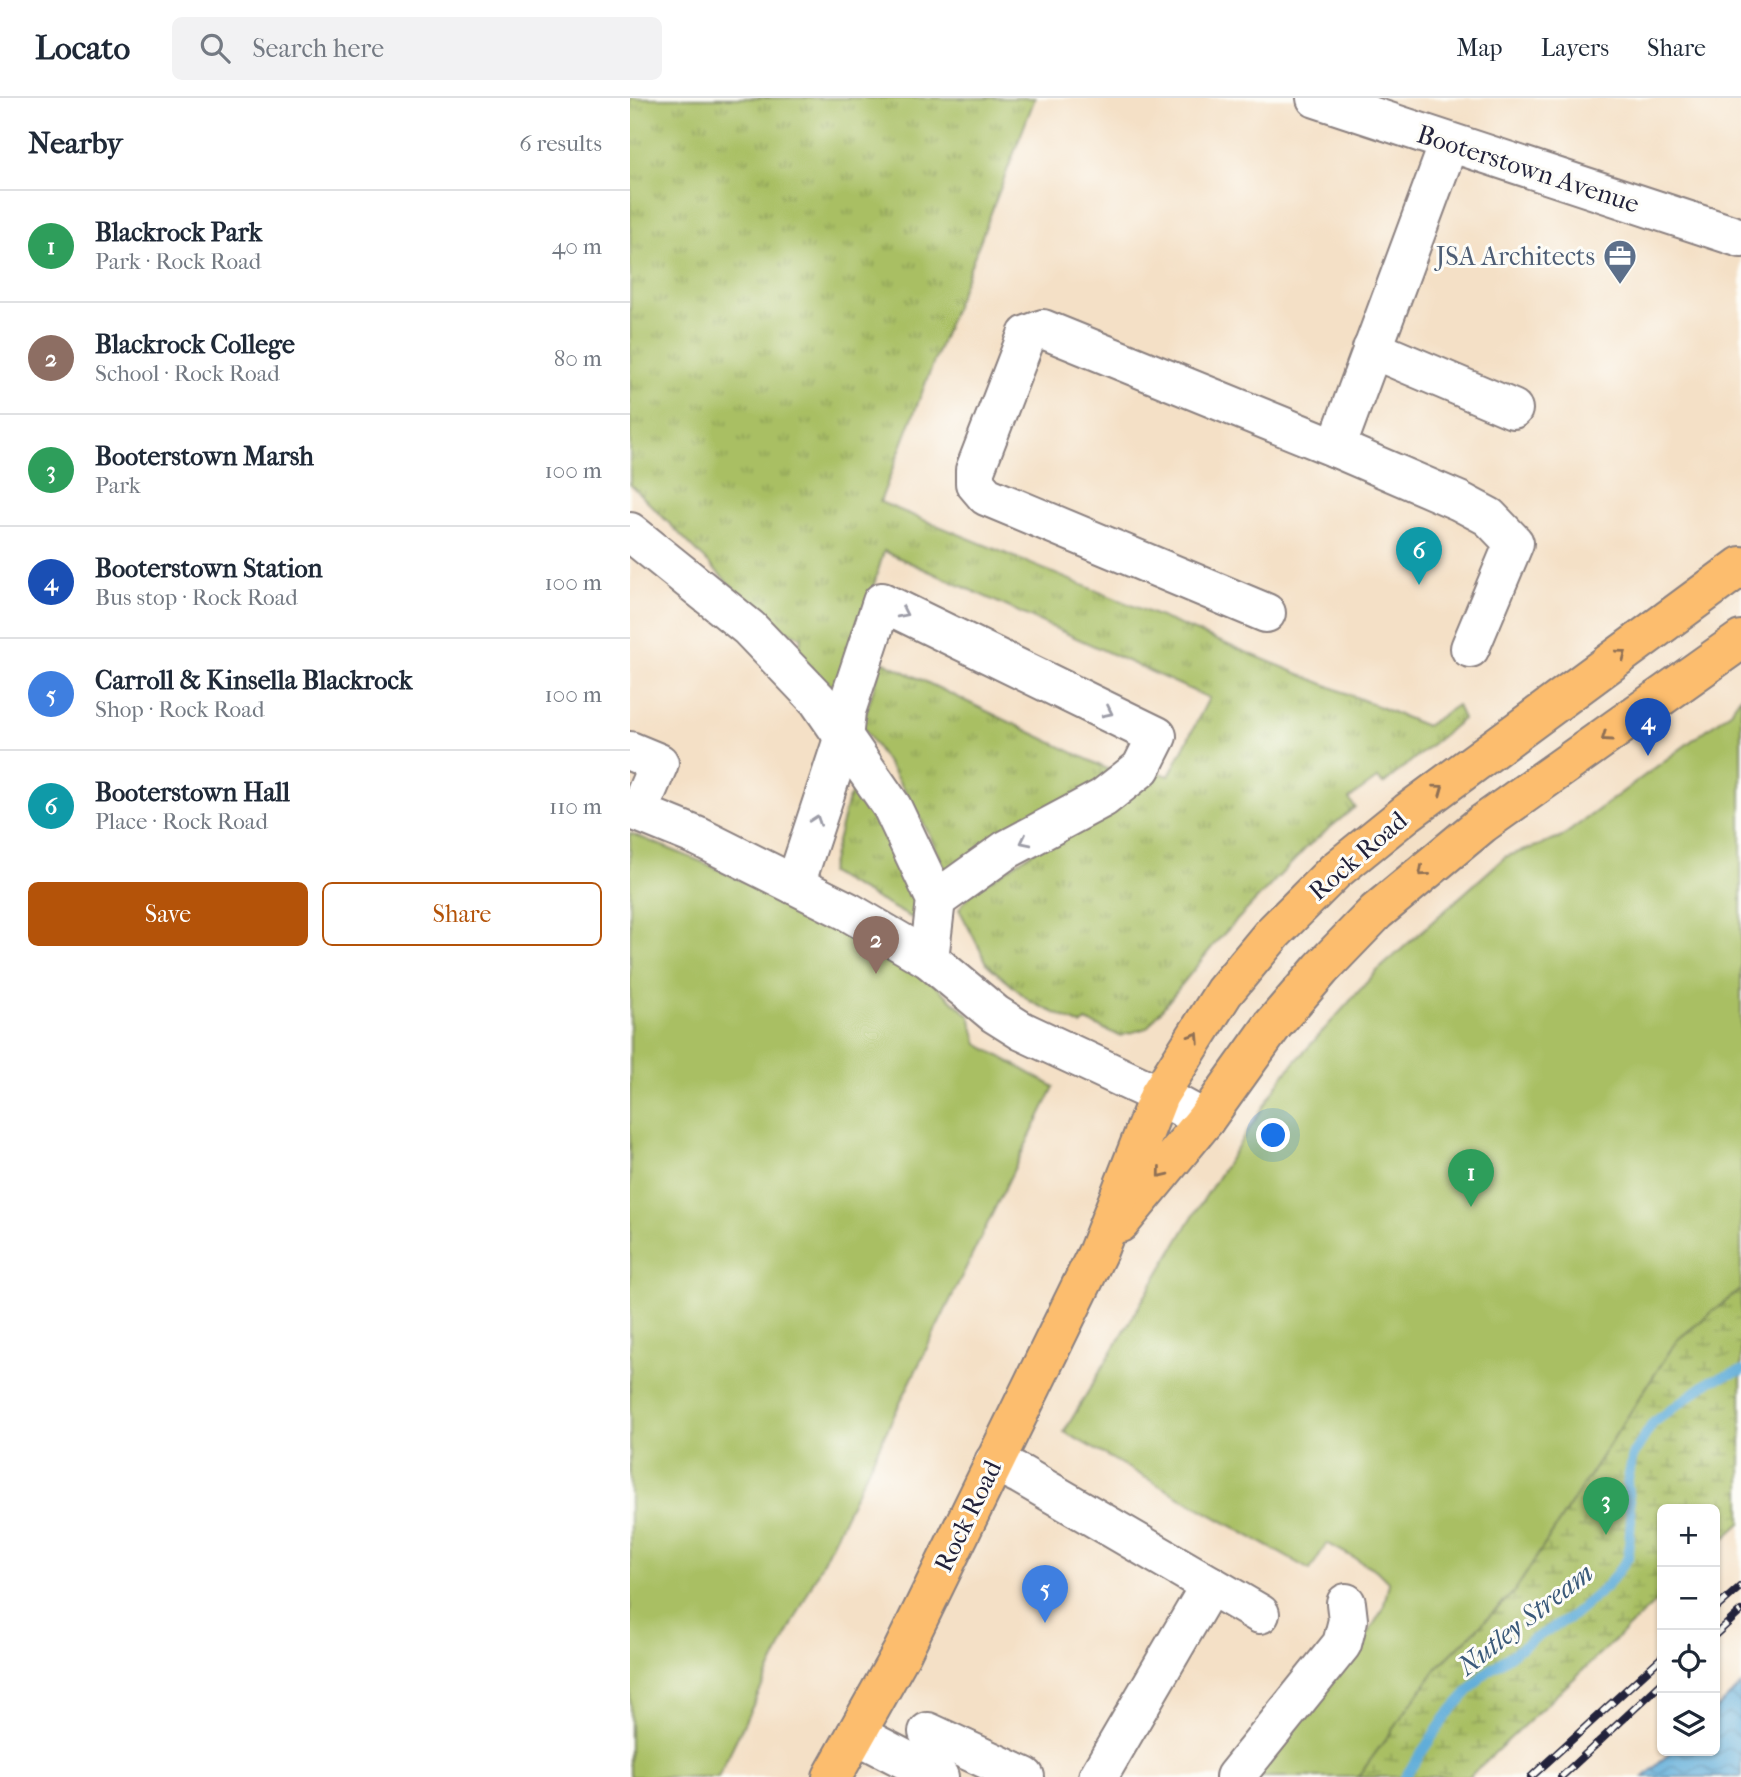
<!DOCTYPE html>
<meta charset="utf-8">
<style>
:root{--surface:#fff;--page:#f2f2f3;--text:#1f2937;--muted:#747a83;--line:#e0e1e3;--accent:#b45309}
body{margin:0;font-family:"IM FELL French Canon",serif;background:var(--page);color:var(--text)}
.controls{position:absolute;right:21px;bottom:21px;display:grid;overflow:hidden;border-radius:10px;box-shadow:0 2px 5px #0004}
.controls button{width:63px;height:63px;display:grid;place-items:center;padding:0;border:0;border-bottom:2px solid var(--line);background:var(--surface);color:var(--text);font:35px sans-serif}
.you{position:absolute;left:644px;top:1038px;width:24px;height:24px;margin:-18px;border:5px solid #fff;border-radius:50%;background:#1a73e8;box-shadow:0 0 0 10px #1a73e833}
.badge{display:grid;place-items:center;width:46px;height:46px;border-radius:50%;background:var(--accent);color:#fff;font-size:23px;font-weight:700}
.pin{position:absolute;translate:-50% -58px;filter:drop-shadow(0 2px 4px #0008)}
.pin::after{content:'';position:absolute;top:37px;width:24px;height:21px;background:inherit;clip-path:polygon(0 0,100% 0,50% 100%)}
.list{margin:0;padding:0;list-style:none}
h2{display:flex;justify-content:space-between;align-items:center;height:91px;margin:0;padding:0 28px;font-size:30px}
h2 small{font-size:23px;font-weight:400;color:var(--muted)}
.list li{display:grid;grid-template-columns:46px 1fr auto;gap:21px;align-items:center;box-sizing:border-box;height:112px;padding:0 28px;border-top:2px solid var(--line)}
.list b{display:block;font-size:26px;white-space:nowrap}
.list p{margin:0;font-size:23px;white-space:nowrap;color:var(--muted)}
.list em{font-size:23px;font-style:normal;color:var(--muted)}
.actions{display:flex;gap:14px;padding:21px 28px}
.actions a{flex:1;padding:16px 0;border:2px solid var(--accent);border-radius:10px;text-align:center;font-size:24px;color:var(--accent)}
.actions .main{background:var(--accent);color:#fff}
.icon{flex:none;width:38px;height:38px;fill:none;stroke:currentColor;stroke-width:2;stroke-linecap:round;stroke-linejoin:round}
.map{position:relative;flex:none;width:1111px;height:1679px;overflow:hidden}
header{display:flex;align-items:center;gap:42px;box-sizing:border-box;height:98px;padding:0 35px;background:var(--surface);border-bottom:2px solid var(--line)}
header strong{font-size:33px}
nav{display:flex;gap:38px;margin-inline-start:auto;font-size:24px}
.search{width:490px;height:63px;background:var(--page);display:flex;align-items:center;gap:18px;box-sizing:border-box;padding:0 24px;border-radius:10px;color:var(--muted);font-size:26px}
main{display:flex}
aside{flex:1;background:var(--surface)}
.map>svg:first-child{display:block}
.grass{fill:url(#grass-tufts);stroke:#667050;stroke-width:2}
.wetland{fill:url(#wetland-marsh);stroke:#667050;stroke-width:2}
.park{fill:#a9bf64;stroke:#667050;stroke-width:2}
.water{fill:url(#water-waves);stroke:#41688a;stroke-width:2}
.lines{fill:none;stroke-linecap:round;stroke-linejoin:round}
.stream{stroke:#60add9;stroke-width:10}
.minor-casing{stroke:#8b8180;stroke-width:42}
.major-casing{stroke:#8b8180;stroke-width:42}
.minor{stroke:#fff;stroke-width:38}
.major{stroke:#fcbd6e;stroke-width:38}
.rail-casing{stroke:#22223b;stroke-width:8}
.rail{stroke:#fdfcf7;stroke-width:5;stroke-dasharray:16;stroke-linecap:butt}
.oneway{stroke:#9c9ca7}
.oneway2{stroke:#8f7054}
.labels{text-anchor:middle;dominant-baseline:central;stroke-width:6;stroke-linejoin:round;paint-order:stroke}
.street-label{font-size:26px;fill:#22223b;stroke:#fdfcf7}
.service-label{font-size:26px;fill:#4e5e75;stroke:#fdfcf7;text-anchor:end}
.water-label{font-size:28px;font-style:italic;fill:#3b5a7a;stroke:#fdfcf7}
</style>
<header>
<strong>Locato</strong>
<div class="search"><svg class="icon" aria-label="search" viewBox="0 0 24 24"><circle cx="10" cy="10" r="6"/><path d="M15 15l6 6"/></svg>Search here</div>
<nav><a>Map</a><a>Layers</a><a>Share</a></nav>
</header>
<main>
<aside>
<h2>Nearby<small>6 results</small></h2>
<ul class="list">
<li><span class="badge" style="background:#2e9e5b">1</span><div><b>Blackrock Park</b><p>Park · Rock Road</p></div><em>40 m</em></li>
<li><span class="badge" style="background:#8d6e63">2</span><div><b>Blackrock College</b><p>School · Rock Road</p></div><em>80 m</em></li>
<li><span class="badge" style="background:#2e9e5b">3</span><div><b>Booterstown Marsh</b><p>Park</p></div><em>100 m</em></li>
<li><span class="badge" style="background:#1a4fb4">4</span><div><b>Booterstown Station</b><p>Bus stop · Rock Road</p></div><em>100 m</em></li>
<li><span class="badge" style="background:#3f7fe0">5</span><div><b>Carroll &amp; Kinsella Blackrock</b><p>Shop · Rock Road</p></div><em>100 m</em></li>
<li><span class="badge" style="background:#0f9aa8">6</span><div><b>Booterstown Hall</b><p>Place · Rock Road</p></div><em>110 m</em></li>
</ul>
<div class="actions"><a class="main">Save</a><a>Share</a></div>
</aside>
<div class="map">
<svg width="1111" height="1679" viewBox="0 0 1111 1679">
<defs>
<pattern id="grass-tufts" width="24" height="20" patternUnits="userSpaceOnUse" patternTransform="scale(1.75)"><rect width="24" height="20" fill="#a9bf64"/><path d="M3 7l-1-3M5 7V3M7 7l1-3M15 17l-1-3M17 17v-4M19 17l1-3" fill="none" stroke="#899b54"/></pattern>
<pattern id="wetland-marsh" width="20" height="14" patternUnits="userSpaceOnUse" patternTransform="scale(1.75)"><rect width="20" height="14" fill="#a9bf64"/><path d="M1 5h8M5 5V1M11 12h8M15 12V8" fill="none" stroke="#899b54"/></pattern>
<pattern id="water-waves" width="16" height="10" patternUnits="userSpaceOnUse" patternTransform="scale(1.75)"><rect width="16" height="10" fill="#60add9"/><path d="M0 5q4-4 8 0t8 0" fill="none" stroke="#4f8cb1"/></pattern>
</defs>
<rect width="100%" height="100%" fill="#fdfcf7"/>
<filter id="ink" filterUnits="userSpaceOnUse"><feTurbulence type="fractalNoise" baseFrequency=".0143" numOctaves="2"/><feDisplacementMap in="SourceGraphic" scale="14" xChannelSelector="R" yChannelSelector="G"/><feConvolveMatrix kernelMatrix="1 2 1 2 8 2 1 2 1" color-interpolation-filters="sRGB"/></filter>
<filter id="wash" filterUnits="userSpaceOnUse"><feTurbulence type="fractalNoise" baseFrequency=".00686" numOctaves="4" result="noise"/><feDisplacementMap in="SourceGraphic" scale="28" xChannelSelector="R" yChannelSelector="G"/><feGaussianBlur stdDeviation="1.57" result="paint"/><feColorMatrix in="noise" values="0 0 0 0 0 0 0 0 0 0 0 0 0 0 0 0 0 1.4 0 .05"/><feComposite in="paint" operator="in"/></filter>
<g filter="url(#wash)">
<rect width="100%" height="100%" fill="#f4e0c6"/>
<g class="grass">
<path d="M0 0H405L250 404 796 628 827 607 833 621 753 686 748 680 719 701 725 709 678 748 586 844 517 930 490 938 456 923 451 927 401 904 358 867 329 811 340 796 524 673 539 678 579 600 254 453 210 600 165 561 172 539 142 529 0 386Z"/>
<path d="M252 563 484 674 335 768 315 771C294 720 264 674 232 628Z"/>
<path d="M230 689 236 691 289 805 282 820 199 775 217 704 223 693Z"/>
</g>
<path class="wetland" d="M1111 1191V1425L1085 1449V1411H1032V1498L839 1679H727L807 1570 835 1539 884 1494 968 1359 1047 1242Z"/>
<g class="park">
<path d="M1111 598V1191L1047 1242 884 1494 807 1570 728 1679H625L734 1542 753 1511 759 1485 746 1472 697 1445 680 1472 434 1334 561 1121 655 975 746 874 875 759 930 740 1099 615Z"/>
<path d="M0 735 77 766 219 833 297 880 340 918 348 946 424 989 88 1679H0Z"/>
</g>
<path class="water" d="M1111 1587V1679H1014L1042 1653H1085V1612Z"/>
<g class="lines">
<path class="stream" d="M775 1679 817 1617 854 1576 902 1542 941 1519 977 1488 998 1460 1001 1421 997 1386 1003 1357 1023 1325 1080 1283 1111 1273"/>
</g>
</g>
<g filter="url(#ink)">
<g class="lines">
<defs>
<g id="minor">
<path d="M686 0 1111 140"/>
<path d="M742 251 883 311"/>
<path d="M706 350 819 45"/>
<path d="M0 434 119 530 188 602 262 709 306 802 299 861"/>
<path d="M636 515 356 398 345 385V372L397 237 413 231 706 350 829 403 859 419 884 445 840 550"/>
<path d="M0 653 29 665 8 714"/>
<path d="M0 711 69 739 219 814 299 861 365 916 392 933 529 997 575 1022"/>
<path d="M165 787 213 641 216 613 252 504 527 638 511 670 473 700 376 752 306 802"/>
<path d="M364 1364 391 1377 630 1516"/>
<path d="M298 1634 395 1679"/>
<path d="M226 1636 309 1679"/>
<path d="M468 1679 580 1487"/>
<path d="M605 1679 712 1546 718 1522 716 1505"/>
</g>
<g id="major">
<path d="M490 1125 575 1022 643 927 691 871 746 814 852 726 1111 542"/>
<path d="M202 1679 272 1554 468 1153 529 997 594 894 643 835 705 773 778 714 1111 468"/>
</g>
</defs>
<use href="#minor" class="minor-casing"/>
<use href="#major" class="major-casing"/>
<use href="#minor" class="minor"/>
<use href="#major" class="major"/>
<defs>
<g id="rail">
<path d="M1085 1511 1111 1488"/>
<path d="M1085 1537 1111 1513"/>
<path d="M901 1679 1032 1559"/>
<path d="M931 1679 1032 1585"/>
</g>
</defs>
<use href="#rail" class="rail-casing"/>
<use href="#rail" class="rail"/>
</g>
<defs><path id="oneway-chevron" d="M-2-3.5L2.5 0L-2 3.5" fill="none" stroke-width="1.6" stroke-linecap="round" stroke-linejoin="round" transform="scale(1.75)"/></defs>
<g class="oneway">
<use href="#oneway-chevron" transform="translate(273 515) rotate(26)"/>
<use href="#oneway-chevron" transform="translate(478 614) rotate(26)"/>
<use href="#oneway-chevron" transform="translate(186 722) rotate(-71)"/>
<use href="#oneway-chevron" transform="translate(395 743) rotate(154)"/>
</g>
<g class="oneway2">
<use href="#oneway-chevron" transform="translate(992 556) rotate(-37)"/>
<use href="#oneway-chevron" transform="translate(976 639) rotate(145)"/>
<use href="#oneway-chevron" transform="translate(809 691) rotate(-36)"/>
<use href="#oneway-chevron" transform="translate(793 774) rotate(139)"/>
<use href="#oneway-chevron" transform="translate(565 939) rotate(-57)"/>
<use href="#oneway-chevron" transform="translate(532 1075) rotate(129)"/>
</g>
</g>
<defs>
<symbol id="office-pin" viewBox="-11 -11 22 30"><path d="M0 17L-7.5 6A9.5 9.5 0 1 1 7.5 6Z" fill="#5c6f8a" stroke="#fdfcf7"/><path d="M-6-3h4V-5.5h4V-3h4V5H-6ZM-1-4.5V-3h2v-1.5ZM-6 0V1H6V0Z" fill="#fff"/></symbol>
</defs>
<g fill-rule="evenodd">
<use href="#office-pin" x="971" y="139" width="38" height="52"/>
</g>
<g class="labels">
<g class="street-label">
<text transform="translate(898 71) rotate(18)">Booterstown Avenue</text>
<text transform="translate(728 758) rotate(-41)">Rock Road</text>
<text transform="translate(338 1418) rotate(-64)">Rock Road</text>
</g>
<g class="service-label">
<text x="965" y="158">JSA Architects</text>
</g>
<g class="water-label">
<text transform="translate(895 1521) rotate(-38)">Nutley Stream</text>
</g>
</g>
</svg>
<div class="controls">
<button>+</button>
<button>−</button>
<button><svg class="icon" aria-label="locate" viewBox="0 0 24 24"><circle cx="12" cy="12" r="6"/><path d="M12 2v4M12 18v4M2 12h4M18 12h4"/></svg></button>
<button><svg class="icon" aria-label="layers" viewBox="0 0 24 24"><path d="M12 4l9 5-9 5-9-5zM3 14l9 5 9-5"/></svg></button>
</div>
<div class="you"></div>
<div class="pin badge" style="left:841px;top:1109px;background:#2e9e5b">1</div>
<div class="pin badge" style="left:246px;top:876px;background:#8d6e63">2</div>
<div class="pin badge" style="left:976px;top:1437px;background:#2e9e5b">3</div>
<div class="pin badge" style="left:1018px;top:658px;background:#1a4fb4">4</div>
<div class="pin badge" style="left:415px;top:1525px;background:#3f7fe0">5</div>
<div class="pin badge" style="left:789px;top:487px;background:#0f9aa8">6</div>
</div>
</main>
